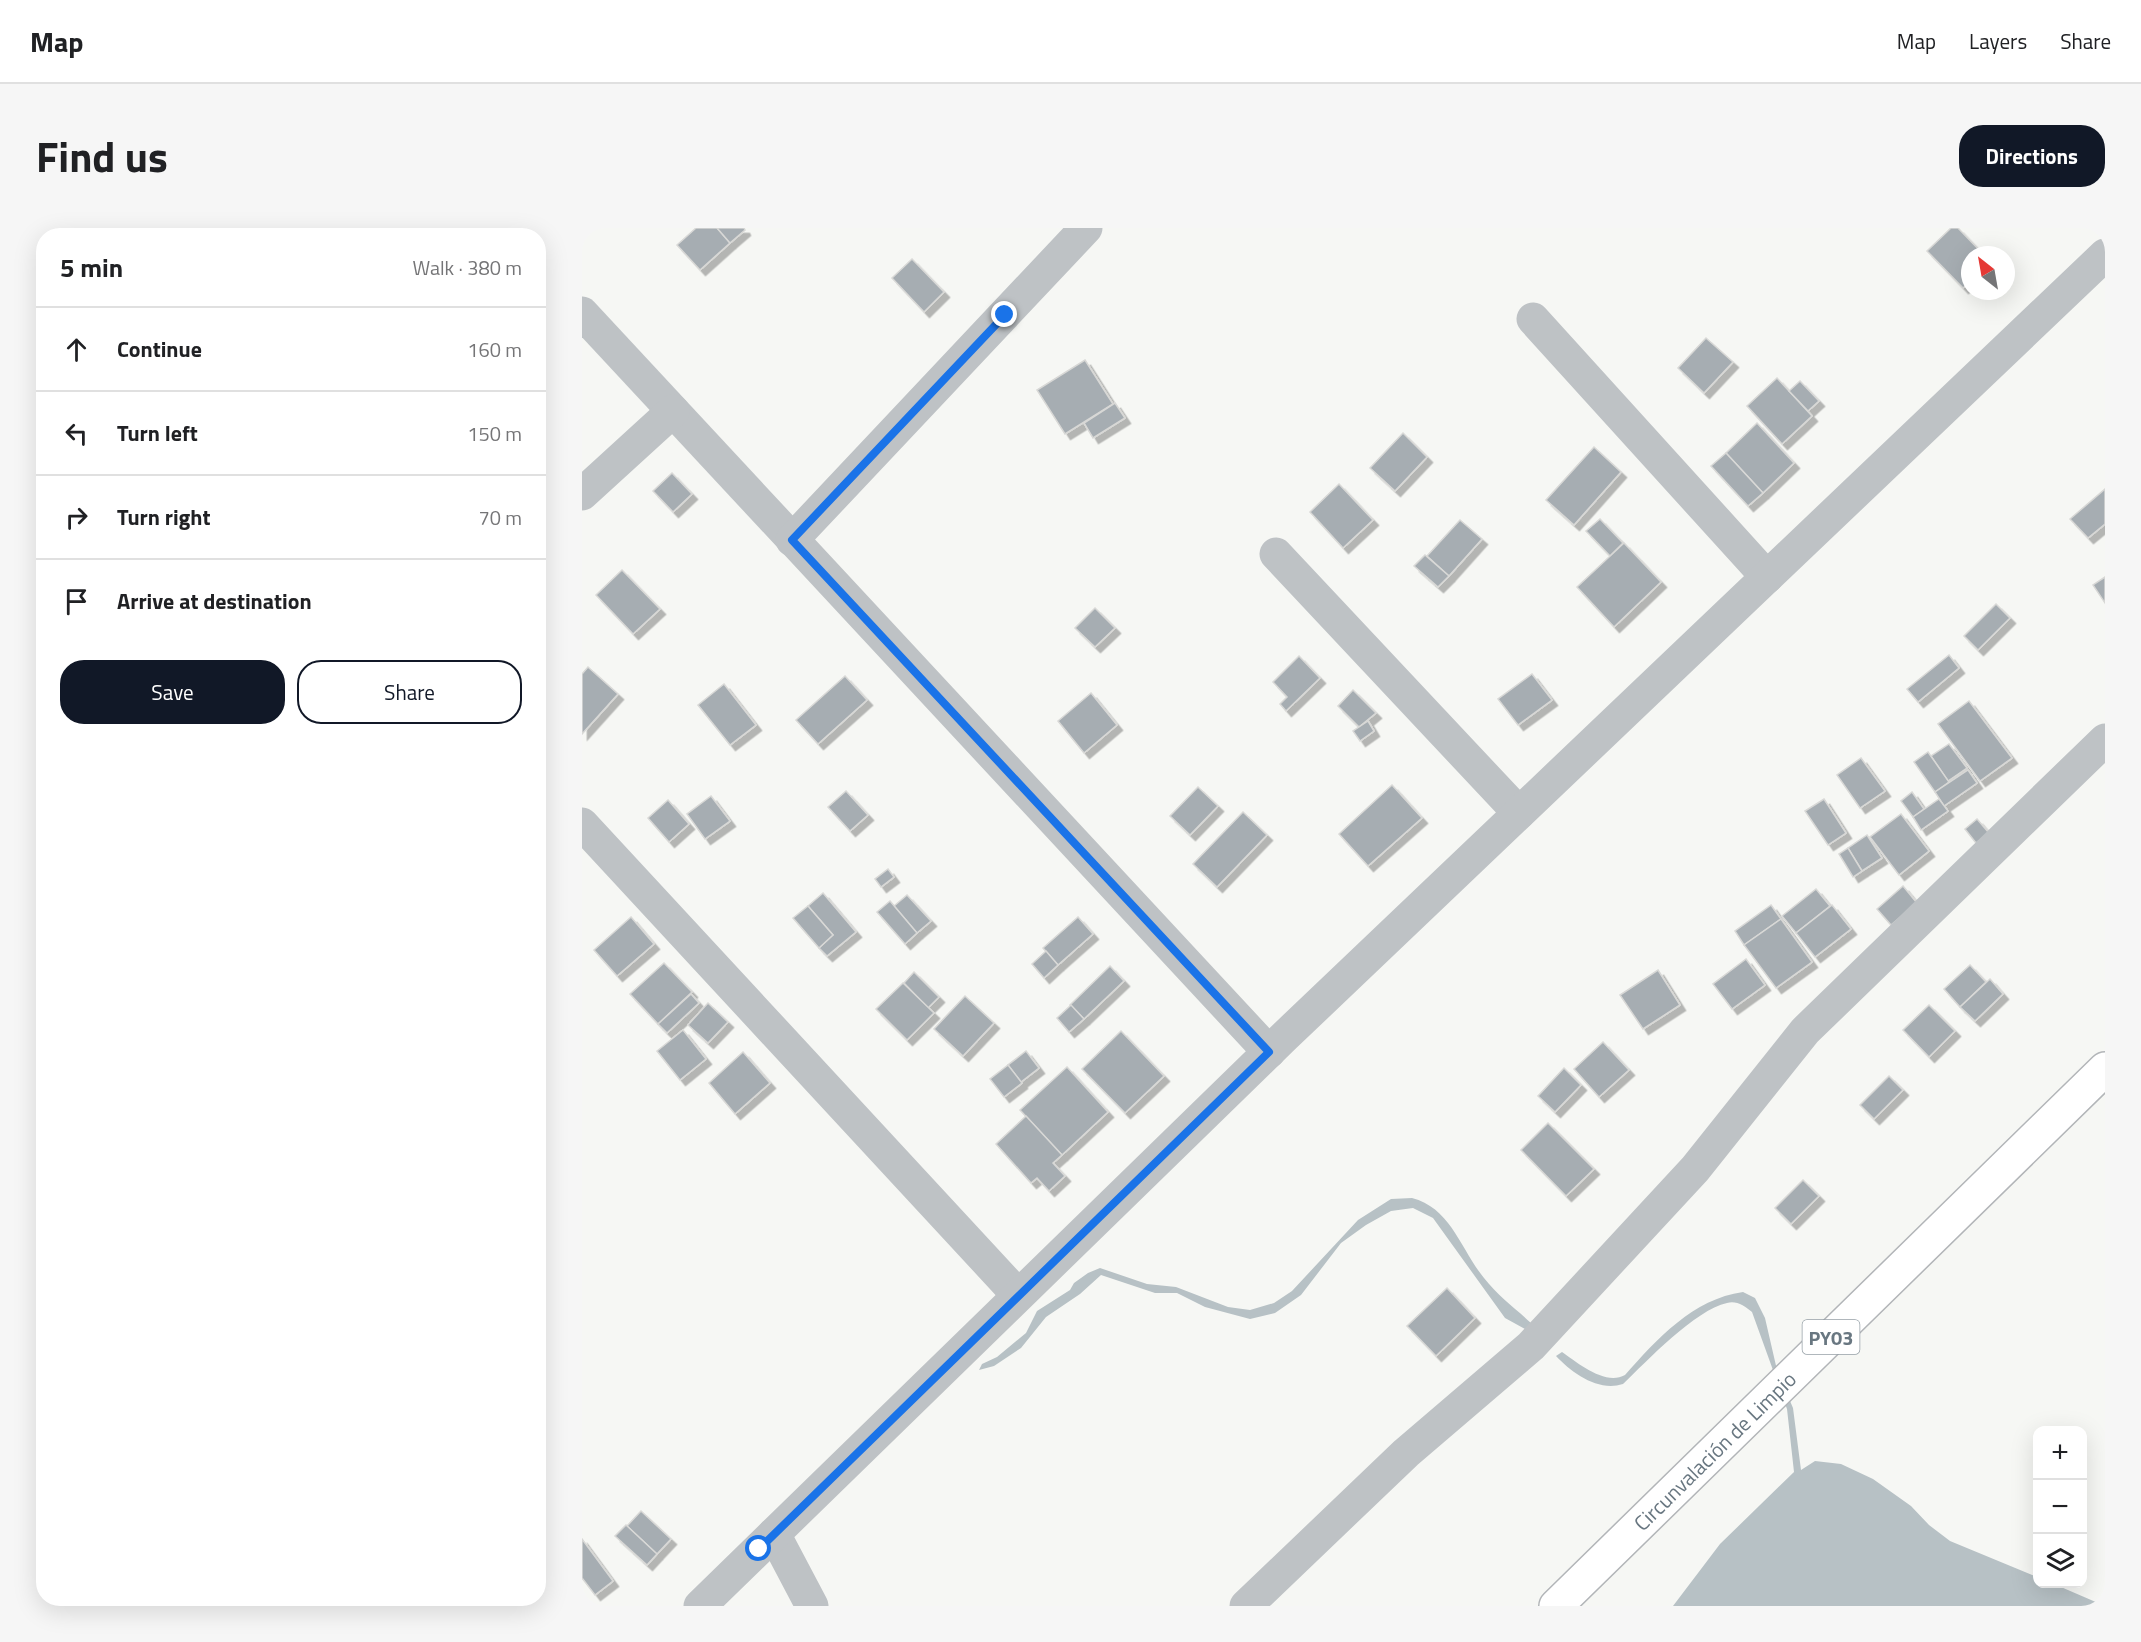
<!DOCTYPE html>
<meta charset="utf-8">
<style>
:root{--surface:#fff;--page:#f6f6f6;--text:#202124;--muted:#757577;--line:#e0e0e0;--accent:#111827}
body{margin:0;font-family:"Titillium Web",sans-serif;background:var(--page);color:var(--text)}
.controls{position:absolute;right:18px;bottom:18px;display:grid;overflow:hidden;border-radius:12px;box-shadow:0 6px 24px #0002}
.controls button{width:54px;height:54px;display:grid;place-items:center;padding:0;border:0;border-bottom:2px solid var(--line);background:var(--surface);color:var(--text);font:30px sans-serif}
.compass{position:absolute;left:1379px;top:18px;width:54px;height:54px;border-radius:50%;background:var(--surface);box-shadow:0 6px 24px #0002;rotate:329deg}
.stop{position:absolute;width:18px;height:18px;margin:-14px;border:4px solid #1a73e8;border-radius:50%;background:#fff}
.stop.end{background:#1a73e8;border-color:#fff;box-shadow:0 2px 6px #0008}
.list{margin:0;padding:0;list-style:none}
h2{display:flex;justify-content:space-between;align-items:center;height:78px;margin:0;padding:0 24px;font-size:26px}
h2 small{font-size:20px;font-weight:400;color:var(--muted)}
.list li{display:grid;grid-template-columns:39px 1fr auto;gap:18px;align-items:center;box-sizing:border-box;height:84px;padding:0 24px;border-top:2px solid var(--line)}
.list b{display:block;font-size:22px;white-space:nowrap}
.list em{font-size:20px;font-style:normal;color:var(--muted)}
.actions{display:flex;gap:12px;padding:18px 24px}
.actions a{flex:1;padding:14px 0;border:2px solid var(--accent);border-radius:24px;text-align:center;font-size:21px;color:var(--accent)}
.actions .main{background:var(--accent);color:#fff}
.icon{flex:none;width:33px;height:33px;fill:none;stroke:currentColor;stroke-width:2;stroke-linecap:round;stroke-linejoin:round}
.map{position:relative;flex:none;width:1523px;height:1378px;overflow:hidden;border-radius:24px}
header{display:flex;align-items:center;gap:36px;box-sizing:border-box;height:84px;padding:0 30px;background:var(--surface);border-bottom:2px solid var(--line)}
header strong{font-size:28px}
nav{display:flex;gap:33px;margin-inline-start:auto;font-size:21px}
.intro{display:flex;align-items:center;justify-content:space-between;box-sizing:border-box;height:144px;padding:0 36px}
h1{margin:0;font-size:42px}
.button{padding:15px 27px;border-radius:24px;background:var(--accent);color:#fff;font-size:21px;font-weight:700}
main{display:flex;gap:36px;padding:0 36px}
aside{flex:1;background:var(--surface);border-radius:24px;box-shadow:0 6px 24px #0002}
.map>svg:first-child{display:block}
.water{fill:#b7c1c5}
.building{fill:#a6adb2;stroke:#d8d8d6;stroke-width:1.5;filter:url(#shadow)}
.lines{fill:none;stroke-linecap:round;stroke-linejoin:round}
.highway-casing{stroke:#b2b5b8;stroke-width:36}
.minor{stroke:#bec2c5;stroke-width:33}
.highway{stroke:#fff;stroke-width:33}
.route{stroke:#1a73e8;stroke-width:8}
.labels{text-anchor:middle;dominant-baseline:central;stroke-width:6;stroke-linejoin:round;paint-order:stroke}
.shield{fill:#fff;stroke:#96a0a7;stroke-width:1.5}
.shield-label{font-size:20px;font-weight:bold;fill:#697781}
.street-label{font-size:21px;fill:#697781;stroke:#fff}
</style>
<header>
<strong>Map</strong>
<nav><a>Map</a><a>Layers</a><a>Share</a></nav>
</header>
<div class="intro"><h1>Find us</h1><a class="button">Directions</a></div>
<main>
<aside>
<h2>5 min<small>Walk · 380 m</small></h2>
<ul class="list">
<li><svg class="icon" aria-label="ahead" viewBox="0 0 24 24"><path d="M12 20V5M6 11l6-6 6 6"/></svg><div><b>Continue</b></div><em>160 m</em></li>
<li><svg class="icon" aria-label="left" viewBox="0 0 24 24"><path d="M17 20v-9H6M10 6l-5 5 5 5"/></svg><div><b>Turn left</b></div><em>150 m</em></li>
<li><svg class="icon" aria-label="right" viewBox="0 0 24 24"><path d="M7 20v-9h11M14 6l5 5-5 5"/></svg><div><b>Turn right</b></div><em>70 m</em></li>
<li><svg class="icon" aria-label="arrive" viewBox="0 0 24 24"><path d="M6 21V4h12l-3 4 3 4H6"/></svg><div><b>Arrive at destination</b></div></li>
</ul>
<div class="actions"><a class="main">Save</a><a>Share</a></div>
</aside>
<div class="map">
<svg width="1523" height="1378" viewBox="0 0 1523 1378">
<defs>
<filter id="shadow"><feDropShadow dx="5.5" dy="5.5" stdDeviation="0" flood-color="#0004"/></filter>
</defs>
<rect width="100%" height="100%" fill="#f6f7f4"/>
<g class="water">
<path d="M830 970C869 980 879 1022 902 1050 916 1068 933 1080 949 1095L943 1101 923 1090 851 990 831 980 809 983 784 997 759 1015 719 1067 693 1085 668 1091 623 1079 595 1065H573L519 1047 498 1066 464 1089 439 1120 412 1138 397 1142 400 1136 415 1129 444 1105 455 1083 488 1062 492 1055 506 1045 518 1040 565 1056 594 1059 646 1079 668 1082 692 1075 710 1063 776 992 809 971Z"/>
<path d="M1161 1064 1173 1070 1183 1090 1195 1142 1211 1180 1219 1242 1233 1233 1259 1236 1291 1251 1329 1278 1347 1297 1368 1313 1455 1349 1456 1356H1472L1523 1378H1091L1138 1316 1212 1244 1205 1181 1170 1084C1163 1078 1154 1072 1145 1075 1113 1082 1065 1133 1041 1156 1016 1164 990 1145 974 1128L980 1124C996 1135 1023 1158 1043 1147 1075 1111 1111 1071 1161 1064Z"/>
</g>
<g class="building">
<path d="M114 0H135L148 15 118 42 95 17Z"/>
<path d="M135 0H162L163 2 148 15Z"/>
<path d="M1369 0H1376L1402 27H1388V54L1381 60 1345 23Z"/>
<path d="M330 31 362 64 342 84 310 50Z"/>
<path d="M1124 110 1151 134 1122 165 1096 140Z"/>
<path d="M503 132 531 176 483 206 455 162Z"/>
<path d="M1195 150 1230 188 1200 216 1165 178Z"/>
<path d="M1218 153 1237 173 1226 183 1207 163Z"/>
<path d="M533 175 543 190 511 210 502 195Z"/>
<path d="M1175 195 1212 235 1181 265 1144 225Z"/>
<path d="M821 205 845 229 813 263 788 240Z"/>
<path d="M1012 219 1039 244 992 297 964 272Z"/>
<path d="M1144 225 1181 265 1166 278 1129 238Z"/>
<path d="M90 245 110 266 91 284 71 263Z"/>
<path d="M757 256 791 292 761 320 728 284Z"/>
<path d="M1523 261V296L1506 310 1488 291Z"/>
<path d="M1018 291 1041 315 1028 328 1004 303Z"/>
<path d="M878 292 900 311 867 348 845 328Z"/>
<path d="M1042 315 1079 354 1032 399 995 359Z"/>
<path d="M843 327 867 348 856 359 832 338Z"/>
<path d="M40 342 78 381 51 406 14 367Z"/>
<path d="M1523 349V375L1511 357Z"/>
<path d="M1414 376 1428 390 1396 422 1382 408Z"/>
<path d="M513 380 533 400 513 419 493 400Z"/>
<path d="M1367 427 1377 440 1336 474 1325 461Z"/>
<path d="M717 428 738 450 704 483 698 476 705 469 691 454Z"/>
<path d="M6 439 36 466 0 506V446Z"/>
<path d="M950 446 970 472 936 497 916 471Z"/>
<path d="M263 448 285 472 236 516 214 492Z"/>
<path d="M142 456 174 497 148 517 116 477Z"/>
<path d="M771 462 794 485 777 499 756 478Z"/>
<path d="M509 465 535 497 502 525 476 493Z"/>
<path d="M1387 473 1430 530 1398 553 1356 496Z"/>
<path d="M786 493 792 503 778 513 771 503Z"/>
<path d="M1367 516 1385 540 1366 553 1349 528Z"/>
<path d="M1346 524 1367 554 1353 564 1332 534Z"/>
<path d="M1279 530 1303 563 1278 580 1255 547Z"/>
<path d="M1386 542 1395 555 1362 578 1353 564Z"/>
<path d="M810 557 840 590 786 638 757 606Z"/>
<path d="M616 559 636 578 608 607 588 588Z"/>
<path d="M264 563 286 587 268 603 246 579Z"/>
<path d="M1330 564 1342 581 1331 589 1319 573Z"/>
<path d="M129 568 148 593 123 611 105 586Z"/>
<path d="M1242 571 1264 605 1246 617 1223 583Z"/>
<path d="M1357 571 1366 583 1339 602 1331 589Z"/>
<path d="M86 572 107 596 87 614 66 590Z"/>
<path d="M661 584 685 607 635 659 611 636Z"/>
<path d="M1319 586 1347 623 1317 647 1288 609Z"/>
<path d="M1395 591 1407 605 1394 615 1383 601Z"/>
<path d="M1285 607 1300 630 1280 643 1266 620Z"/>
<path d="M1266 620 1280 643 1271 649 1257 626Z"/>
<path d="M306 641 312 649 299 659 293 651Z"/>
<path d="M1321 658 1335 675 1309 697 1295 681Z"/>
<path d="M1234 661 1248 678 1214 705 1200 688Z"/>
<path d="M241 665 274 704 245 728 237 720 251 707 226 678Z"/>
<path d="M325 667 349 693 335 705 312 678Z"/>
<path d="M308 673 335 705 323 716 295 684Z"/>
<path d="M1189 677 1199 691 1162 717 1153 703Z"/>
<path d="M1250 677 1269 701 1233 729 1214 705Z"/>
<path d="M226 678 251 707 237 720 211 690Z"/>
<path d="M49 689 72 716 35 748 12 722Z"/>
<path d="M496 689 511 706 476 737 461 720Z"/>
<path d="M1199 691 1230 734 1194 760 1162 717Z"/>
<path d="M464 723 476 737 462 750 450 736Z"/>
<path d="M1164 731 1183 757 1150 781 1131 756Z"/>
<path d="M82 735 110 764 76 796 48 766Z"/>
<path d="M1388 737 1404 754 1378 779 1362 761Z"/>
<path d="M528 738 542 753 502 791 488 777Z"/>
<path d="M1076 742 1098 777 1061 801 1038 767Z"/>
<path d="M332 744 357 769 346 780 322 755Z"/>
<path d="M1408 751 1421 766 1393 793 1378 779Z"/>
<path d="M321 755 352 785 325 812 294 781Z"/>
<path d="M109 766 117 775 85 805 76 796Z"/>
<path d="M383 768 412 795 381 828 352 801Z"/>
<path d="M126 775 146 794 126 815 106 797Z"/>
<path d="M489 777 502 791 487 804 475 790Z"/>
<path d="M1347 777 1373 803 1347 829 1321 802Z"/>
<path d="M101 802 124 831 98 852 75 823Z"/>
<path d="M539 803 582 848 543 885 500 841Z"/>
<path d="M1021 814 1047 842 1017 869 992 841Z"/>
<path d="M444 823 457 840 439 854 426 837Z"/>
<path d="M161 824 188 855 153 886 127 855Z"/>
<path d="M426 837 440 855 422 869 408 851Z"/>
<path d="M485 839 526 884 480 927 438 882Z"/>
<path d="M982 840 999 857 973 884 956 868Z"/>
<path d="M1307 848 1321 862 1292 891 1278 877Z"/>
<path d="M444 888 480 927 471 935 483 948 467 963 455 950 449 955 414 916Z"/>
<path d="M966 895 1012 941 984 968 939 922Z"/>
<path d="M1221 952 1237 968 1209 996 1193 980Z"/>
<path d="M865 1060 893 1090 854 1128 825 1098Z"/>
<path d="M59 1283 89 1311 75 1326 45 1298Z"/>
<path d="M44 1297 75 1326 65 1337 33 1308Z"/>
<path d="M0 1311 31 1353 13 1367 0 1350Z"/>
</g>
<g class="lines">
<defs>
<g id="highway">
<path id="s1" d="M974 1378 1523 841"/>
</g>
</defs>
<use href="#highway" class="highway-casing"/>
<g class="minor">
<path d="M0 85 687 824"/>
<path d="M951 91 1185 349"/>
<path d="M0 266 91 183"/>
<path d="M210 312 504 0"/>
<path d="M694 326 937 585"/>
<path d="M0 596 436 1067"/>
<path d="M192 1306 230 1378"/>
<path d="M118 1378 701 810 1523 27"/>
<path d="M664 1378 824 1225 949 1118 1113 941 1223 803 1523 512"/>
</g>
<use href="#highway" class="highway"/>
</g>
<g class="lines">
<path class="route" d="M177 1321 687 824 210 312 423 87"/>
</g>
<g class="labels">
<rect class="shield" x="1220.5" y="1092" width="57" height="34" rx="4.5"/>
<g class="shield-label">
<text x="1249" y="1109">PY03</text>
</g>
<g class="street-label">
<text stroke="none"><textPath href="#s1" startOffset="222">Circunvalación de Limpio</textPath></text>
</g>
</g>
</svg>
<div class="controls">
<button>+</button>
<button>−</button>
<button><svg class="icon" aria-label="layers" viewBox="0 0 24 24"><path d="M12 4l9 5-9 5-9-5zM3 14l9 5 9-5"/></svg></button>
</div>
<svg class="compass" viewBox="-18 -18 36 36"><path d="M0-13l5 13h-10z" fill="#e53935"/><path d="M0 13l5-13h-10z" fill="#757577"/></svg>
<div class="stop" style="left:177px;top:1321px"></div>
<div class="stop end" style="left:423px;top:87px"></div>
</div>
</main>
